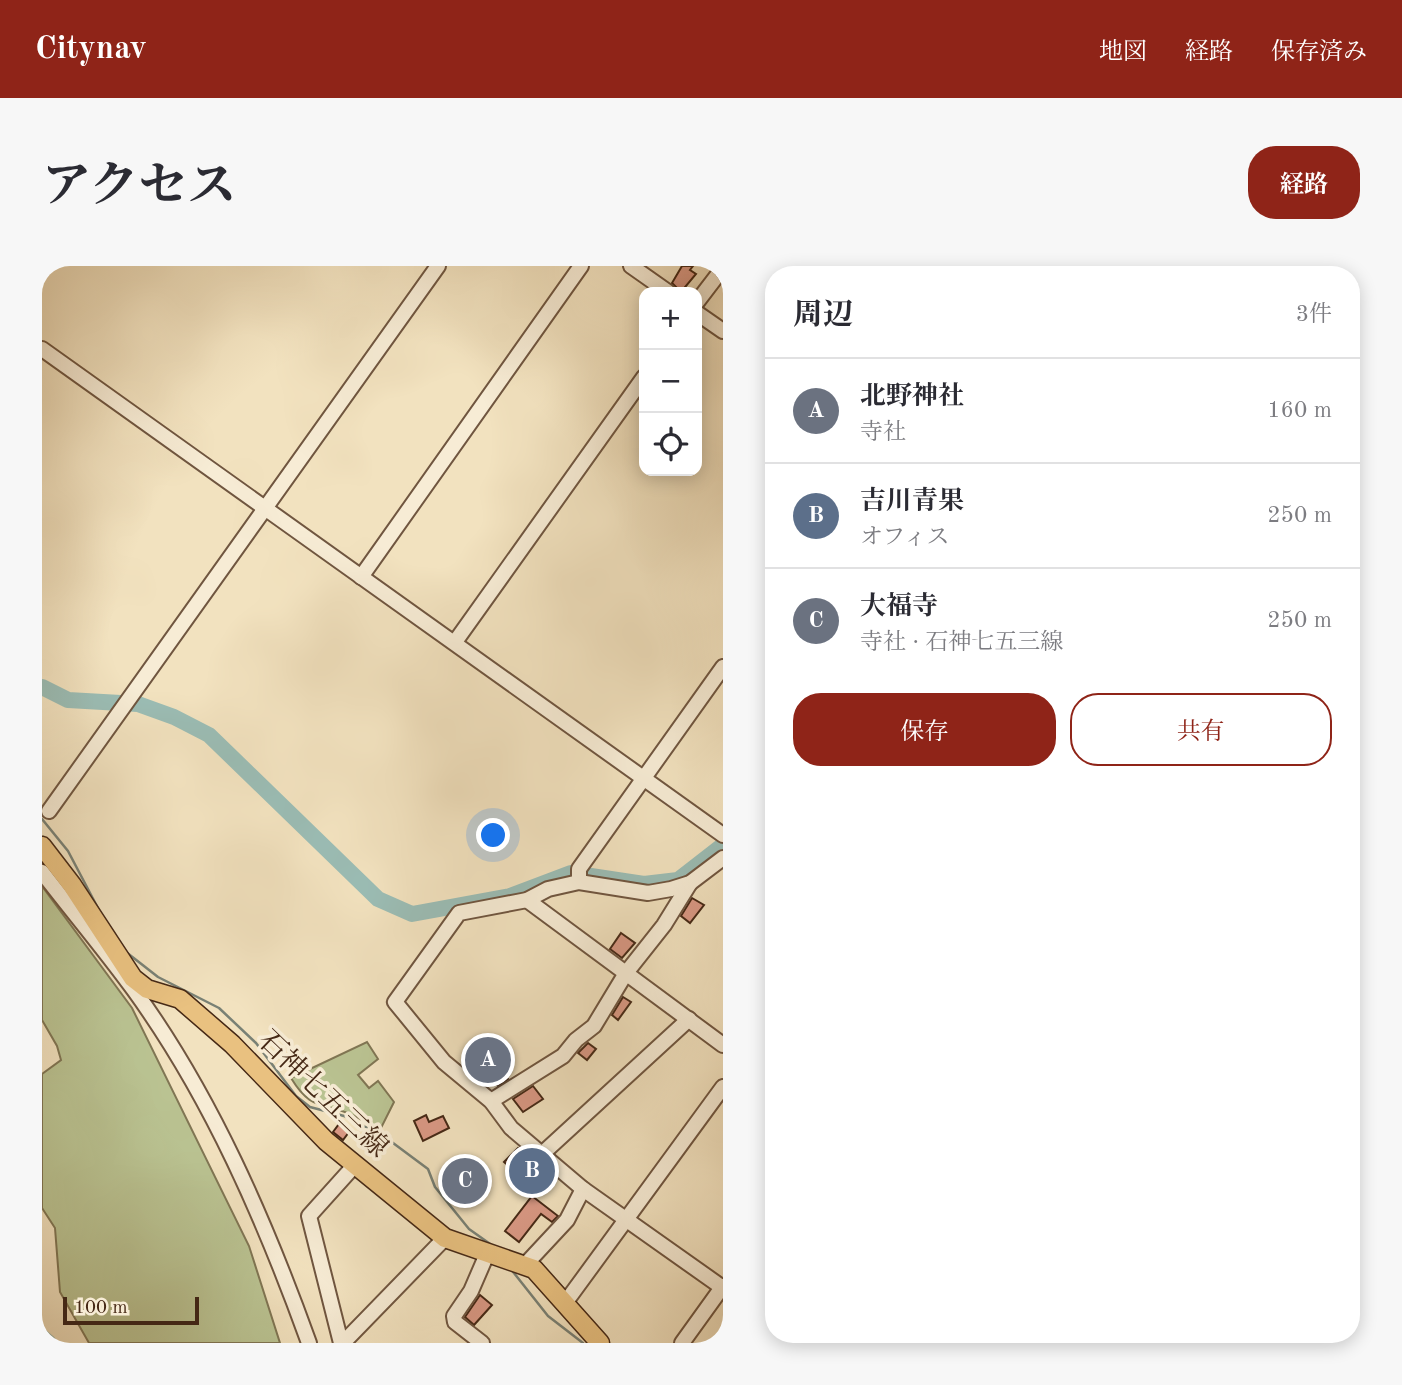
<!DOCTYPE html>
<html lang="ja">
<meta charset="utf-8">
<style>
:root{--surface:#fff;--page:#f7f7f7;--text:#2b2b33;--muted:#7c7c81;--line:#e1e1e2;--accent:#8f2418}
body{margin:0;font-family:"Old Standard TT","Noto Serif JP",serif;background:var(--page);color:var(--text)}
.controls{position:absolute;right:21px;top:21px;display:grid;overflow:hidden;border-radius:14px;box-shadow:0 4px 18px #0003}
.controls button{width:63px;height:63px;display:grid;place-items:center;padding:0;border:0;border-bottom:2px solid var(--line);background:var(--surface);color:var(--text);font:35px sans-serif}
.scale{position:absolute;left:21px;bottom:18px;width:136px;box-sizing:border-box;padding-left:7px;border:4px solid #452815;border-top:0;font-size:19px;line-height:24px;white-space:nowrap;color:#452815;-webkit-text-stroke:5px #f7ecd5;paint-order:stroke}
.you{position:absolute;left:452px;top:570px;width:24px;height:24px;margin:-18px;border:5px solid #fff;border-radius:50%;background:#1a73e8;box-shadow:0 0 0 10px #1a73e833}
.badge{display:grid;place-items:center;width:46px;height:46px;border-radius:50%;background:var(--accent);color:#fff;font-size:23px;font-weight:700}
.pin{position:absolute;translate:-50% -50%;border:4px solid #fff;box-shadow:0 2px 7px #0006}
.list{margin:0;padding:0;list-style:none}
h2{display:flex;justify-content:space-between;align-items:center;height:91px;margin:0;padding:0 28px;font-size:30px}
h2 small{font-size:23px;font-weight:400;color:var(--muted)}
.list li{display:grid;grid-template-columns:46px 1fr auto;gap:21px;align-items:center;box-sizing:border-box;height:105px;padding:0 28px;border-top:2px solid var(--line)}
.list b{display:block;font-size:26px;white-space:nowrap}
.list p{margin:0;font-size:23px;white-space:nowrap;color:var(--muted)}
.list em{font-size:23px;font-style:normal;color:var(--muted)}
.actions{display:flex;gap:14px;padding:21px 28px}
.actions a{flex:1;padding:16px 0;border:2px solid var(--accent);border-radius:28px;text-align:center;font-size:24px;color:var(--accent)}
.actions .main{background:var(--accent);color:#fff}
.icon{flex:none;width:38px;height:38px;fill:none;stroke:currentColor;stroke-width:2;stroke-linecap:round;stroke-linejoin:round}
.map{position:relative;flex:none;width:681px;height:1077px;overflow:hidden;border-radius:28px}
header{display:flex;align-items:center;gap:42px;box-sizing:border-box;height:98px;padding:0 35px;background:var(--accent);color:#fff}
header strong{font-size:33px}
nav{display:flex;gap:38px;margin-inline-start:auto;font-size:24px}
.intro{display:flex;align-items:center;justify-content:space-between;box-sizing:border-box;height:168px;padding:0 42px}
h1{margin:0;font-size:49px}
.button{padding:18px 32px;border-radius:28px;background:var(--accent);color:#fff;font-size:24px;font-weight:700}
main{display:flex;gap:42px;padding:0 42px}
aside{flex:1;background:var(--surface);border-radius:28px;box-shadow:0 4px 18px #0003}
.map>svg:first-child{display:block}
.green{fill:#bac392;stroke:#807654;stroke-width:2}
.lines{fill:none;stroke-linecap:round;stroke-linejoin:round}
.stream{stroke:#798175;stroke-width:2.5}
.river{stroke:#9bbdb5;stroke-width:16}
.building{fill:#da9985;stroke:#452815;stroke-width:2}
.minor-casing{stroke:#705640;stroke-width:18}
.major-casing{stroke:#452815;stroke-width:21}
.minor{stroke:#f7ecd5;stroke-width:14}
.major{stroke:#e9c180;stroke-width:18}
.labels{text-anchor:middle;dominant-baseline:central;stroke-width:7;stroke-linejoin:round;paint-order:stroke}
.street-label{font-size:28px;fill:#452815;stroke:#f7ecd5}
</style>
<header>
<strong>Citynav</strong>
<nav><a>地図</a><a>経路</a><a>保存済み</a></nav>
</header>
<div class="intro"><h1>アクセス</h1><a class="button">経路</a></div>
<main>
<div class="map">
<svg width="681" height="1077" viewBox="0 0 681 1077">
<rect width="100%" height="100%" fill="#f2e2bf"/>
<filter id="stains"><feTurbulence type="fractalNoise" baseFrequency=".00286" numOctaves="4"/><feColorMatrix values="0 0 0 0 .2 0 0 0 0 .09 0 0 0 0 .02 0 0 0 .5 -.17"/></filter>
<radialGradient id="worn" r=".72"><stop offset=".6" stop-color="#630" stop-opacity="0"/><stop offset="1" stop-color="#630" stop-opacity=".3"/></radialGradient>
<g class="green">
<path d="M0 620 90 742 207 980 238 1077H47L18 1026 13 962 0 942V808L19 794 15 780 0 754Z"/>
<path d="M325 776 336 793 316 809 327 822 336 815 352 836 338 864C328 859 318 852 308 848 277 836 268 843 249 812Z"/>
</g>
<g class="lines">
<g class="stream">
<path d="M0 553 26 585 58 646"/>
<path d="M84 686 116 711 177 742 214 777 254 830 268 841 302 850 343 871 386 903 393 921 427 963 451 980"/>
<path d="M468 1002 506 1050 541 1077"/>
</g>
<g class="river">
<path d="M0 421 26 434 96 438 132 451 167 469 336 633 370 648 468 630 529 607 602 618 636 614 681 579"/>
<path d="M0 1071 7 1077"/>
</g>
</g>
<g class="building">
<path d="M640 0H651L648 4 654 8 639 26 630 17Z"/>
<path d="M650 632 662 639 648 657 639 650Z"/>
<path d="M579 667 593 677 580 692 568 683Z"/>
<path d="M581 731 589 736 576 754 570 749Z"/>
<path d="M444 777 466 813 456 820 431 784Z"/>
<path d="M546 777 554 783 545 794 536 787Z"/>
<path d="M491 820 501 833 481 846 471 833Z"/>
<path d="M384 849 387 856 401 850 407 862 381 875 372 855Z"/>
<path d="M297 858 307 866 301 874 291 866Z"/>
<path d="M476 882 507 907 493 923 462 896Z"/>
<path d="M427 904 436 911 418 930 409 920Z"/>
<path d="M490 930 516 950 510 956 499 948 477 976 463 965Z"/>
<path d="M438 1029 450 1039 432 1059 423 1051Z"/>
</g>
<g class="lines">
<defs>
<g id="minor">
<path d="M589 0 626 26"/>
<path d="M655 36 681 2"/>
<path d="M655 47 681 65"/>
<path d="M0 83 681 569"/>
<path d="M319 311 539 0"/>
<path d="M413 376 602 111"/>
<path d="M7 545 396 0"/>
<path d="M681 592 648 617 629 623 606 627 537 616 506 623 485 634 417 647 353 736 402 796 449 835 469 862 541 923 681 1022"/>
<path d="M0 606C30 645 63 684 92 724 169 830 223 955 267 1077"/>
<path d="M537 616V603L681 401"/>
<path d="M485 634 681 779"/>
<path d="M449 835 521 790 534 774 552 760 584 707 622 659 648 617"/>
<path d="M500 888 647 753"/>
<path d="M484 998 525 954 541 923"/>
<path d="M523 1037 681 821"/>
<path d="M299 1077 267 950 312 900"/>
<path d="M301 1077 403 972"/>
<path d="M440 1077 413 1056 412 1050 429 1025 445 988"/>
<path d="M640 1077 681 1020"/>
</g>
<path id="major" d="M0 580 30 619 91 712 105 723 138 733 190 778 284 875 403 972 492 1003 558 1077"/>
</defs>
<use href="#minor" class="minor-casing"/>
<use href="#major" class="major-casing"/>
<use href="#minor" class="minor"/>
<use href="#major" class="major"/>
</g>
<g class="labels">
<g class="street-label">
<text transform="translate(280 829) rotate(44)">石神七五三線</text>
</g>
</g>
<rect width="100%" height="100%" filter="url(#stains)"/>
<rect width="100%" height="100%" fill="url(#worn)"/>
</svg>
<div class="controls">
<button>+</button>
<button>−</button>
<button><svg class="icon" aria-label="locate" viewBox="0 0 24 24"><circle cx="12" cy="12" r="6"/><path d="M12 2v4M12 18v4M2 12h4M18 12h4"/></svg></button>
</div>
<div class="scale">100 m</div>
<div class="you"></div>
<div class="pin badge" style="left:446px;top:794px;background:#6b7280">A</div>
<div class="pin badge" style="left:490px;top:905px;background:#5c6f8a">B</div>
<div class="pin badge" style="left:423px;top:915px;background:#6b7280">C</div>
</div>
<aside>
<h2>周辺<small>3件</small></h2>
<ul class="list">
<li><span class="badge" style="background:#6b7280">A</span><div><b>北野神社</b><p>寺社</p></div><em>160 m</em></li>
<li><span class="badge" style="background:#5c6f8a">B</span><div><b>吉川青果</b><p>オフィス</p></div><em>250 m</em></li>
<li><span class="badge" style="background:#6b7280">C</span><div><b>大福寺</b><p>寺社 · 石神七五三線</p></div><em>250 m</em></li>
</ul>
<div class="actions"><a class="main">保存</a><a>共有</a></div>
</aside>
</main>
